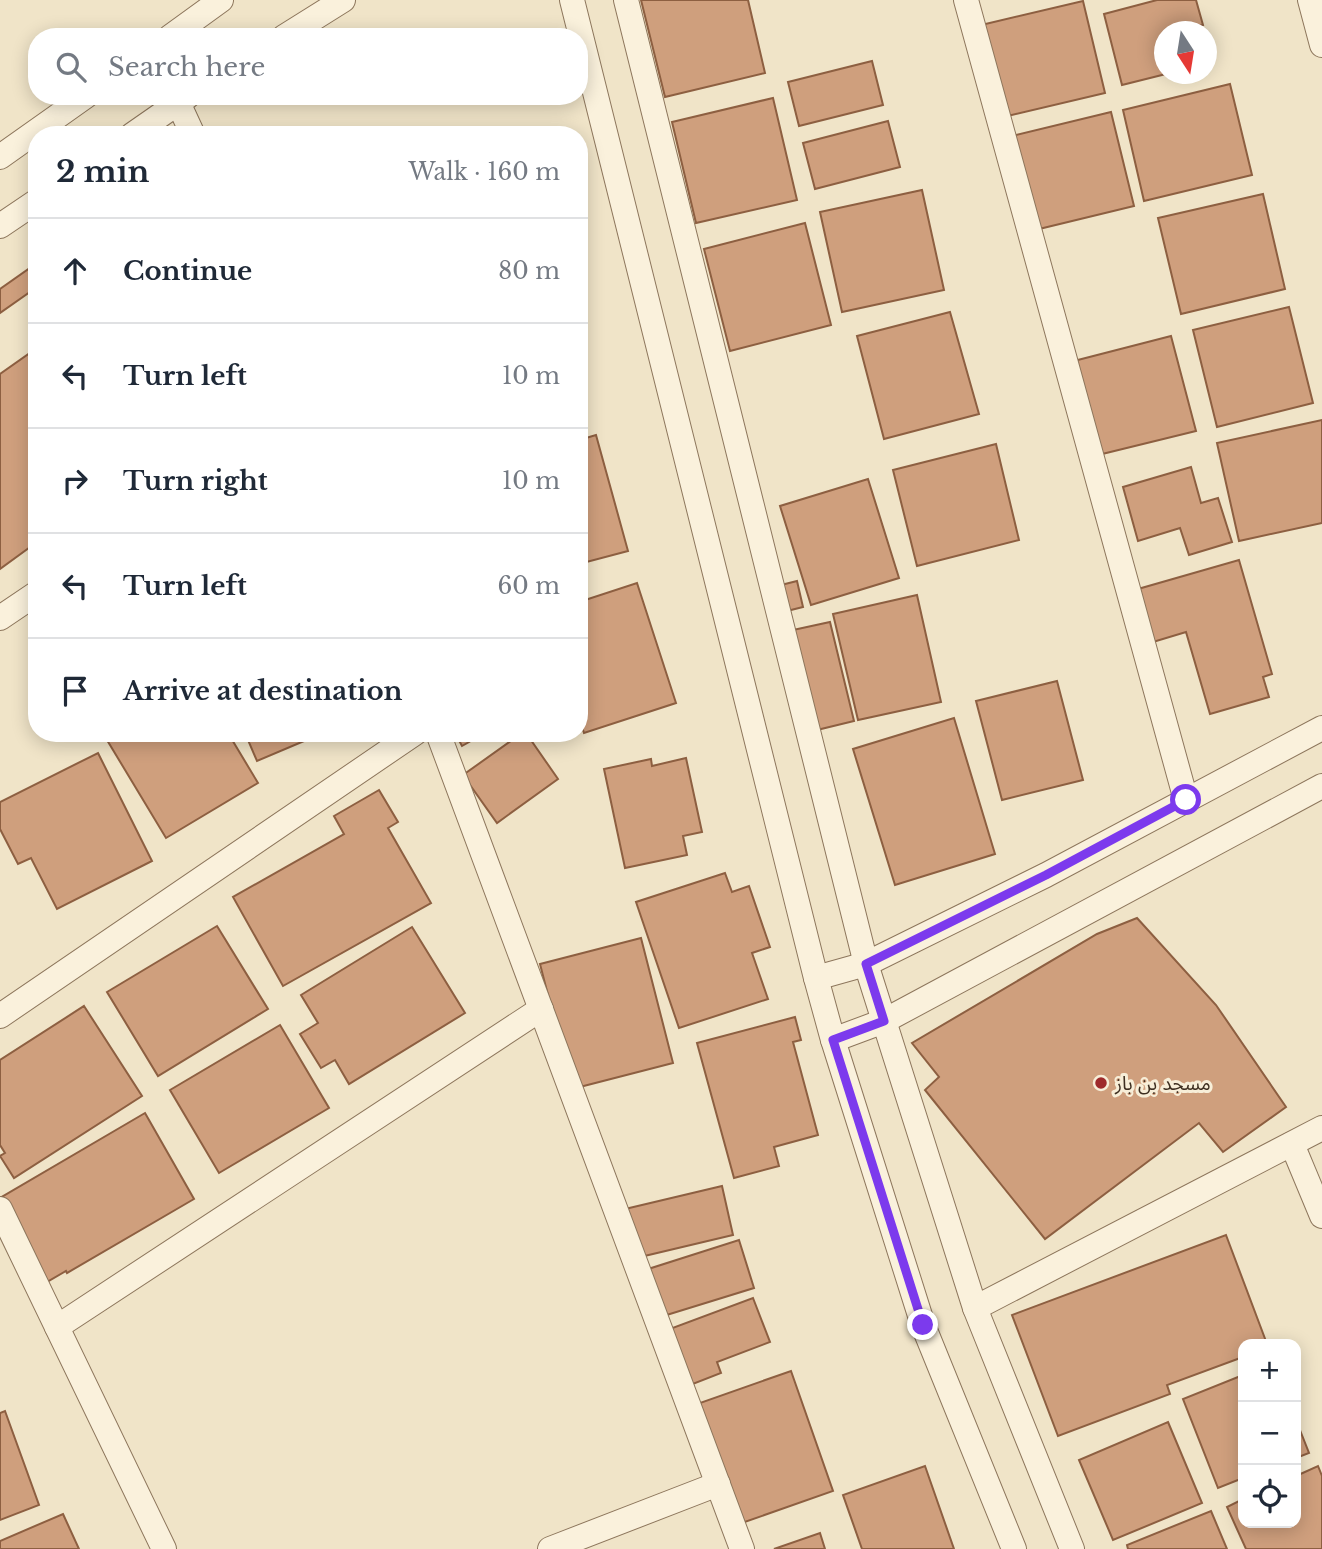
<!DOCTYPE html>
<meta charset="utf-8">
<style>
:root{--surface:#fff;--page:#f2f2f3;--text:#1f2937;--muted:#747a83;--line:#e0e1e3}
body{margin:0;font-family:"Libre Baskerville","Noto Sans Arabic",serif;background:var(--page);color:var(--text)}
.controls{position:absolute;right:21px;bottom:21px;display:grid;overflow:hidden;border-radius:14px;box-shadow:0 4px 18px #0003}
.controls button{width:63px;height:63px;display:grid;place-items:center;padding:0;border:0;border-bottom:2px solid var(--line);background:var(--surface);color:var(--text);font:35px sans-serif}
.compass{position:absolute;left:1154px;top:21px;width:63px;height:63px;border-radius:50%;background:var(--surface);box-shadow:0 4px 18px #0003;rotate:168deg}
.stop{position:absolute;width:21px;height:21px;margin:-16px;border:5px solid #7c3aed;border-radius:50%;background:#fff}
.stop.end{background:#7c3aed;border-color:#fff;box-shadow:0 2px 7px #0008}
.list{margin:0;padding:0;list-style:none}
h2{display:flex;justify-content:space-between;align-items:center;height:91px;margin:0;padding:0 28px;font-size:30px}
h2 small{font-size:23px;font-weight:400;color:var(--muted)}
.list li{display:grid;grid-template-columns:46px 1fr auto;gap:21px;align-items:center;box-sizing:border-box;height:105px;padding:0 28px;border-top:2px solid var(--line)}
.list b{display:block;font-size:26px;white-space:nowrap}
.list em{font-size:23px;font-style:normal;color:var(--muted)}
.icon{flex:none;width:38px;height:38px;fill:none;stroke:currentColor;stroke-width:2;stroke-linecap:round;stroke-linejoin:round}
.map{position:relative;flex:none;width:1322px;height:1549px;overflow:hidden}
.search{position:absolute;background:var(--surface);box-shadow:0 4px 18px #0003;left:28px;top:28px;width:560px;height:77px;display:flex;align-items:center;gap:18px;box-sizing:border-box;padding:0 24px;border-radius:28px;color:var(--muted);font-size:26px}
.panel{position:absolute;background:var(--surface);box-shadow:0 4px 18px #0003;left:28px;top:126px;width:560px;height:616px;border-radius:28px}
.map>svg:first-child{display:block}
.building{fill:#cf9f7d;stroke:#8d5f41;stroke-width:2}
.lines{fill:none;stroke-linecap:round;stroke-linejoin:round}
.minor-casing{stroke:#8d765c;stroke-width:26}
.minor{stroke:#faf1dc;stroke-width:24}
.route{stroke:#7c3aed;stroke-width:9}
.poi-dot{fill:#9e2a2b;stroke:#f7eed8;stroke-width:2.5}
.labels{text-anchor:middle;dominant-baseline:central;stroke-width:6;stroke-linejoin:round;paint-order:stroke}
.poi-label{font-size:19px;fill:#3d2e20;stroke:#f7eed8;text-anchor:start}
</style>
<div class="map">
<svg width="1322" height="1549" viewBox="0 0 1322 1549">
<rect width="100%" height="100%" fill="#f0e4c8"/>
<g class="building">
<path d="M641 0H748L765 73 665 97Z"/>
<path d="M1157 0H1196L1203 25 1199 26 1201 32H1164V74H1166L1122 85 1104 14Z"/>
<path d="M1083 1 1105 93 999 118 977 26Z"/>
<path d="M872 61 883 105 799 126 788 82Z"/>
<path d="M1230 84 1252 175 1144 201 1123 110Z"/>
<path d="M773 98 797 200 696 223 672 122Z"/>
<path d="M1111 112 1134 206 1035 230 1012 136Z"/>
<path d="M888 121 900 167 815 189 803 143Z"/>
<path d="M922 190 944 290 842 312 820 212Z"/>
<path d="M1263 194 1285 289 1181 314 1158 218Z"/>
<path d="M805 223 831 325 730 351 704 249Z"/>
<path d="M37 263V287L0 313V289Z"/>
<path d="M1289 307 1313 403 1217 427 1193 330Z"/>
<path d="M950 312 979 414 884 439 857 336Z"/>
<path d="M1171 336 1196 431 1094 456 1070 362Z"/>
<path d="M37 348V542L0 569V374Z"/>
<path d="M1322 420V523L1239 541 1217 443Z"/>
<path d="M596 435 628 551 579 564V440Z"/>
<path d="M996 444 1019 540 917 566 893 470Z"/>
<path d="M1191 467 1201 503 1218 498 1232 542 1189 555 1180 528 1138 541 1123 487Z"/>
<path d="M868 479 899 578 811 605 780 506Z"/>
<path d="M1239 560 1272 674 1263 677 1269 697 1210 714 1186 632 1153 642 1138 589Z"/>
<path d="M797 581 803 607 783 612 777 586Z"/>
<path d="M637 583 676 703 584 733 579 717V602Z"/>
<path d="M917 595 941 702 858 720 833 614Z"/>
<path d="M830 622 854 721 817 730 793 630Z"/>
<path d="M1057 681 1083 780 1002 800 976 701Z"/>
<path d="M954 718 995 854 895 885 853 749Z"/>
<path d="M118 733H228L258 783 166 838 107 740Z"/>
<path d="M245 733H323L257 761Z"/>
<path d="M455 733H485L462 746Z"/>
<path d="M522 733H526L558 779 497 823 463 775Z"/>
<path d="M98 753 152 861 57 909 31 858 18 864 0 829V802Z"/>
<path d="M686 758 702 832 683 836 687 855 625 868 604 769 651 759 652 766Z"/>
<path d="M379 790 398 822 388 828 431 903 283 986 233 897 344 834 334 816Z"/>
<path d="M725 873 732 892 749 886 770 947 752 953 768 999 679 1028 636 902Z"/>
<path d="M1137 918 1216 1005 1286 1107 1223 1152 1199 1123 1045 1239 925 1090 939 1077 912 1043 1097 934Z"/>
<path d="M217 926 268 1009 158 1076 107 992Z"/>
<path d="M412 927 465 1013 349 1084 335 1060 321 1068 300 1034 318 1023 301 995Z"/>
<path d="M641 938 673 1063 572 1089 540 964Z"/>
<path d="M84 1006 142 1096 14 1178 0 1156 5 1153 0 1145V1060Z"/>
<path d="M795 1017 801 1040 793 1042 818 1135 774 1147 779 1166 734 1178 697 1043Z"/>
<path d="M280 1025 329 1108 219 1173 170 1090Z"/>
<path d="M145 1113 194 1199 67 1273 66 1271 40 1286 0 1198Z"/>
<path d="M722 1186 733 1235 636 1258 625 1209Z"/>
<path d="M1226 1235 1267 1344H1243V1357L1167 1385 1170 1394 1058 1436 1012 1315Z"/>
<path d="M739 1240 754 1288 657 1318 642 1271Z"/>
<path d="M753 1298 770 1342 717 1362 721 1373 680 1389 659 1333Z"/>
<path d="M791 1371 833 1491 739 1524 697 1404Z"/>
<path d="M1243 1375V1478L1218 1488 1183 1399Z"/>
<path d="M5 1411 39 1505 0 1520V1413Z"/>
<path d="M1296 1420 1309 1453 1296 1458Z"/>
<path d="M1168 1422 1202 1503 1113 1540 1079 1460Z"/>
<path d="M925 1466 954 1549H862L843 1495Z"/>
<path d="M1318 1466 1322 1476V1549H1246L1227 1507 1243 1499V1523H1296V1476Z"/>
<path d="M1211 1511 1227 1549H1128L1127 1545Z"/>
<path d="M63 1514 79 1549H0V1541Z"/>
<path d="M820 1533 825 1549H774Z"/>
</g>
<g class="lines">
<defs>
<g id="minor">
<path d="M572 0 816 978 833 1040 923 1325 1014 1549"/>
<path d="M626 0 866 964 975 1308 1072 1549"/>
<path d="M966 0 1186 800"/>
<path d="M1310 0 1322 45"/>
<path d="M170 37 221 0"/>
<path d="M284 37 343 0"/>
<path d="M175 96 193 135"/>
<path d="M132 135 188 96"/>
<path d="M0 157 86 96"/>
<path d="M0 226 37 201"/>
<path d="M0 618 37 593"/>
<path d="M438 733 742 1549"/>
<path d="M816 978 866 964 1046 875 1322 728"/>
<path d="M0 1016 415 733"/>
<path d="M833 1040 884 1021 1322 786"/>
<path d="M1292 1144 1322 1216"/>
<path d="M0 1209 164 1549"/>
<path d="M975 1308 1322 1128"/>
<path d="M57 1327 541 1009"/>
<path d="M550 1549 718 1484"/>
</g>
</defs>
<use href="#minor" class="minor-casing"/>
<use href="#minor" class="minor"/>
</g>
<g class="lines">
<path class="route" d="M923 1325 833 1040 884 1021 866 964 1046 875 1186 800"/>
</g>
<circle class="poi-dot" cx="1101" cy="1083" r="7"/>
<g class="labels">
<g class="poi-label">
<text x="1115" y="1083">مسجد بن باز</text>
</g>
</g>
</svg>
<div class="controls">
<button>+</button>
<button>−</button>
<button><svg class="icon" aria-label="locate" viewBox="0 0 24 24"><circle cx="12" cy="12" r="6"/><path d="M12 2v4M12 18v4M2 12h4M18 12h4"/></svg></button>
</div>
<svg class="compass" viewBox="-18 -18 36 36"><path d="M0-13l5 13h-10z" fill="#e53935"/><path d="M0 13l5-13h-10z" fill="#747a83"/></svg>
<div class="stop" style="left:1186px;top:800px"></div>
<div class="stop end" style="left:923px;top:1325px"></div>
<div class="search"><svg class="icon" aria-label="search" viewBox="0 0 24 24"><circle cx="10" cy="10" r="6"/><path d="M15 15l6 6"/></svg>Search here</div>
<section class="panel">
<h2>2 min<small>Walk · 160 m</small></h2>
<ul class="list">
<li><svg class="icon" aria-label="ahead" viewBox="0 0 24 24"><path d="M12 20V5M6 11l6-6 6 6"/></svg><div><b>Continue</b></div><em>80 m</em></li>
<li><svg class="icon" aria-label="left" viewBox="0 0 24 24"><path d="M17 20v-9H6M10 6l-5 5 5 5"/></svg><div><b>Turn left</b></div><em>10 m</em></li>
<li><svg class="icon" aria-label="right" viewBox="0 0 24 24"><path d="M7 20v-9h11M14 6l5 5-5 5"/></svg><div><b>Turn right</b></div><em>10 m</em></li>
<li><svg class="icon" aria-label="left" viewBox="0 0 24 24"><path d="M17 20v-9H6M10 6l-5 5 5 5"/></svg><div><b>Turn left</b></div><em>60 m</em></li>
<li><svg class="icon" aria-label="arrive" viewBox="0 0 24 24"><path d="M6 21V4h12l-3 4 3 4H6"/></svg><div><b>Arrive at destination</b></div></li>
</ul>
</section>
</div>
